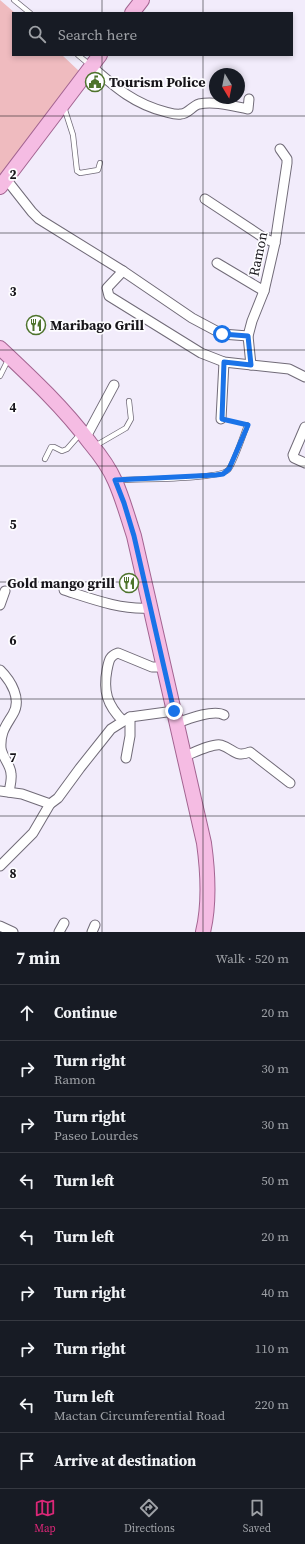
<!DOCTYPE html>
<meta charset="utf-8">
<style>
:root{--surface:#171b24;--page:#242831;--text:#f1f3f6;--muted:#9ea1a6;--line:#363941;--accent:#db2777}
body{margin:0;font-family:"Source Serif 4",serif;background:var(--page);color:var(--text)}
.compass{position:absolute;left:209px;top:68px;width:36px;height:36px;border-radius:50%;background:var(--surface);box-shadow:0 2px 6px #0003;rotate:170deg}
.stop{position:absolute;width:12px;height:12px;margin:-9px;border:3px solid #1a73e8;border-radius:50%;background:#fff}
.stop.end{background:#1a73e8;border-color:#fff;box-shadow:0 1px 4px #0008}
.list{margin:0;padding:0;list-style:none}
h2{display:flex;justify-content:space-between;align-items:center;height:52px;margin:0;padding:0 16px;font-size:17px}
h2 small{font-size:13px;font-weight:400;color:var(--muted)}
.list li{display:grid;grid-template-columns:26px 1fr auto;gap:12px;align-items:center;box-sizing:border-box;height:56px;padding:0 16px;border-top:1px solid var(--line)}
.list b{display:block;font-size:15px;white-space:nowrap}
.list p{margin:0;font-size:13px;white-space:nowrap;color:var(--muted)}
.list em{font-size:13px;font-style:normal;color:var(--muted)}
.icon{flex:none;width:22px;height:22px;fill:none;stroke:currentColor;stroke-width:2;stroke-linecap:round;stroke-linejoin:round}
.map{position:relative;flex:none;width:305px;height:932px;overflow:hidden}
.search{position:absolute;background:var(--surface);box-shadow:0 2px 6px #0003;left:12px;right:12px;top:12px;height:44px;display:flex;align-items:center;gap:10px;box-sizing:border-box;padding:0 14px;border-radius:0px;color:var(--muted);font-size:15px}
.sheet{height:556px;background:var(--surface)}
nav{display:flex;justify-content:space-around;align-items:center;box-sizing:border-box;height:56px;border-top:1px solid var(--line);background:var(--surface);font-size:11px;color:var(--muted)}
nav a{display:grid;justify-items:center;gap:2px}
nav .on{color:var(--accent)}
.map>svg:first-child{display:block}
.green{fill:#efbbbf}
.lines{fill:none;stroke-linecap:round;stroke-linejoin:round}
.service-casing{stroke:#716b78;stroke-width:6}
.minor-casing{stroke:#716b78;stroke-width:11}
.primary-casing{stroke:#a36491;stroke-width:16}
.path{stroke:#aca7b3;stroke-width:1.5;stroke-dasharray:2 2;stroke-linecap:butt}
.service{stroke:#fff;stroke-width:4.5}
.minor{stroke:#fff;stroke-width:9}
.primary{stroke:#f5bce3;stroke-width:14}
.route{stroke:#1a73e8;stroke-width:5}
.grid{fill:none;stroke:#17151a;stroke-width:1;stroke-opacity:0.55}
.labels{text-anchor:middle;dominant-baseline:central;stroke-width:3.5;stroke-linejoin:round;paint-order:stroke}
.poi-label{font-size:14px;font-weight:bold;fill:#17151a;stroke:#fdfcff;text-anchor:start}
.street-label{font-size:14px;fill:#17151a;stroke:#fdfcff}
.grid-label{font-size:13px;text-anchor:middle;font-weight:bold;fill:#17151a;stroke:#fdfcff;stroke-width:3.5;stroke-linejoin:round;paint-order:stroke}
</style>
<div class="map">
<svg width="305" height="932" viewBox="0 0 305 932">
<rect width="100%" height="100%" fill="#f2ecfb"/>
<path class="green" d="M0 0 15 13H13V55H62L80 72 0 175Z"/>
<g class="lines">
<defs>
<g id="service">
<path d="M14 0 30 13"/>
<path d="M78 55 90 65"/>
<path d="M64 107 73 135 77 171 80 173 98 170 100 163"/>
<path d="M0 376 9 358"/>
<path d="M95 446 126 428 131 419 129 401"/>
<path d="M45 459 51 447H54L62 451 67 449 81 433"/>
<path d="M117 480C135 479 218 480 228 470 233 466 244 433 247 425"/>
</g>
<g id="minor">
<path d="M91 66C115 87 134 104 166 112 170 113 176 115 181 114 188 114 192 106 199 104 215 101 232 106 248 109L249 99"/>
<path d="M6 179 32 212 39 219 123 271 192 318 222 334 248 336"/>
<path d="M205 199 264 238 275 243"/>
<path d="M217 263 264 291"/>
<path d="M123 271 107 288 109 296 201 353 224 362 289 369 305 377"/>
<path d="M251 365 248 336 252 321 264 291 275 243 287 163V159L280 149"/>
<path d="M221 419 224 362"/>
<path d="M305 427 293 455 294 458 305 463"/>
<path d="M86 437 114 385"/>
<path d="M64 590C92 599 121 610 150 608"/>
<path d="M0 605 5 591"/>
<path d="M0 670C11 681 22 699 13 714 6 726 0 732 1 748 2 757 11 765 11 774 12 779 10 786 9 792"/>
<path d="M123 721C107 705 103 691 107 670 109 661 109 656 118 653L152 667H164"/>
<path d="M177 723C188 719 214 709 224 715"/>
<path d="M185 756C193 753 213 743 221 745 234 749 235 758 250 752L290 783"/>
<path d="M126 758 130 736V717"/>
<path d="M0 791 22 794 50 804"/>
<path d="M0 866 33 833 50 804 58 798 80 768 111 729 130 717 174 711"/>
<path d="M0 926 13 932"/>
<path d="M59 932 64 923"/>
<path d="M92 932 95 925"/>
</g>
<g id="primary">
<path d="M132 13 142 0"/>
<path d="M0 187 100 55"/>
<path d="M0 348C32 378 64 408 90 443 100 455 109 467 115 481 123 499 128 518 134 536L204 843C208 872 210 903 203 932"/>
</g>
</defs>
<use href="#service" class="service-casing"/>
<use href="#minor" class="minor-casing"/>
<use href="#primary" class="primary-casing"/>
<path class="path" d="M228 420 242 424"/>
<use href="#service" class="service"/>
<use href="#minor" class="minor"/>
<use href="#primary" class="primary"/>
</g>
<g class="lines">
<path class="route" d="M174 711 134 536 124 503 115 480 216 475 223 474 229 469 248 425 222 419 224 362 251 365 248 336 222 334"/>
</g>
<path class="grid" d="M102 0V13M203 0V13M102 55V932M203 55V932M0 116H305M0 233H305M0 350H305M0 466H305M0 582H305M0 699H305M0 816H305"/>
<defs>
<symbol id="civic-ring" viewBox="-11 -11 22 22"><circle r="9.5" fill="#fdfcff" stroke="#4e732c" stroke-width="1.5"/><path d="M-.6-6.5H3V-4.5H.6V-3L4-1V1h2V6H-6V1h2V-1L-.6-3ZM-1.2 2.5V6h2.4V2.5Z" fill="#4e732c"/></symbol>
<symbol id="restaurant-ring" viewBox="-11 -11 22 22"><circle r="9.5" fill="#fdfcff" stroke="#4e732c" stroke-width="1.5"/><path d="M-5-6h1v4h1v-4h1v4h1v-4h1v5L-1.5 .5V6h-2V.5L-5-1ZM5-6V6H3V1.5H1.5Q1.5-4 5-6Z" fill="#4e732c"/></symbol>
</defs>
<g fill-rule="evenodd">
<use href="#civic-ring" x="84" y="71" width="22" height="22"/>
<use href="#restaurant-ring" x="25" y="314" width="22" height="22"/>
<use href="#restaurant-ring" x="118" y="572" width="22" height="22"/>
</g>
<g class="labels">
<g class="poi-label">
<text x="109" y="82">Tourism Police</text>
<text x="50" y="325">Maribago Grill</text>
<text x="115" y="583" text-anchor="end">Gold mango grill</text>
</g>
<g class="street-label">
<text transform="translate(258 254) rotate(-78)">Ramon</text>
</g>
</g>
<g class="grid-label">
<text x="13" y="179">2</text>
<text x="13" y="296">3</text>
<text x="13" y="412">4</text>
<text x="13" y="529">5</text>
<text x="13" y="645">6</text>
<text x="13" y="762">7</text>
<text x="13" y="878">8</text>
</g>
</svg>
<svg class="compass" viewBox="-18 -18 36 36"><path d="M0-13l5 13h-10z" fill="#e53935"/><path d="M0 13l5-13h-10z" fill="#9ea1a6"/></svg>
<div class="stop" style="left:222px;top:334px"></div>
<div class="stop end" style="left:174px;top:711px"></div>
<div class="search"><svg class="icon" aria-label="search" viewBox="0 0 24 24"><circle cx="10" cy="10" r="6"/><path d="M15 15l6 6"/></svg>Search here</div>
</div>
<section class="sheet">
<h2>7 min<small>Walk · 520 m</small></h2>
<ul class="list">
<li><svg class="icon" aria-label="ahead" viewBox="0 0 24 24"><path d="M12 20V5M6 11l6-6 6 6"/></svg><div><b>Continue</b></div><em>20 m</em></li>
<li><svg class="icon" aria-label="right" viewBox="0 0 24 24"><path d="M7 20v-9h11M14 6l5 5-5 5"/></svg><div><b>Turn right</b><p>Ramon</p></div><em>30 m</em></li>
<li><svg class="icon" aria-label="right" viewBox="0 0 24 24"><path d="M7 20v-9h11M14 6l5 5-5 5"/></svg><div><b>Turn right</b><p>Paseo Lourdes</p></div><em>30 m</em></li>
<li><svg class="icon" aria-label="left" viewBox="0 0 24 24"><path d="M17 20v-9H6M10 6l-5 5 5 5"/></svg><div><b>Turn left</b></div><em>50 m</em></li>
<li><svg class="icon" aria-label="left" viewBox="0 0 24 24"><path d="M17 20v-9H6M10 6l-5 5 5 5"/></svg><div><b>Turn left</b></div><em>20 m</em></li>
<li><svg class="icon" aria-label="right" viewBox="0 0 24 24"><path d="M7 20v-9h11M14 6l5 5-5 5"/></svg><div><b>Turn right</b></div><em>40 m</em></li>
<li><svg class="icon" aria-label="right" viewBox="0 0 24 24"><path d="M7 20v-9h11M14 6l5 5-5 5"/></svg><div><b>Turn right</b></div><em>110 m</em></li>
<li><svg class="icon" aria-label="left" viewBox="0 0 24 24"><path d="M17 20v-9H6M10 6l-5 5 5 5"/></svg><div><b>Turn left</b><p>Mactan Circumferential Road</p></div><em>220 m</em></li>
<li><svg class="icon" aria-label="arrive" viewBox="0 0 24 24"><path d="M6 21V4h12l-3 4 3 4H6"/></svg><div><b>Arrive at destination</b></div></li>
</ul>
</section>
<nav>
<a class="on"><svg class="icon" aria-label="map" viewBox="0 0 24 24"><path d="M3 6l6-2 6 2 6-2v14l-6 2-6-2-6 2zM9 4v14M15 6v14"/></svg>Map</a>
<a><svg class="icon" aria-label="directions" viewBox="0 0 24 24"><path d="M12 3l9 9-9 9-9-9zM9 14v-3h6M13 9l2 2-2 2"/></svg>Directions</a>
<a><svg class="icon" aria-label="saved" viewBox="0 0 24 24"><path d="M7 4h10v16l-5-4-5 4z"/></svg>Saved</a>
</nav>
